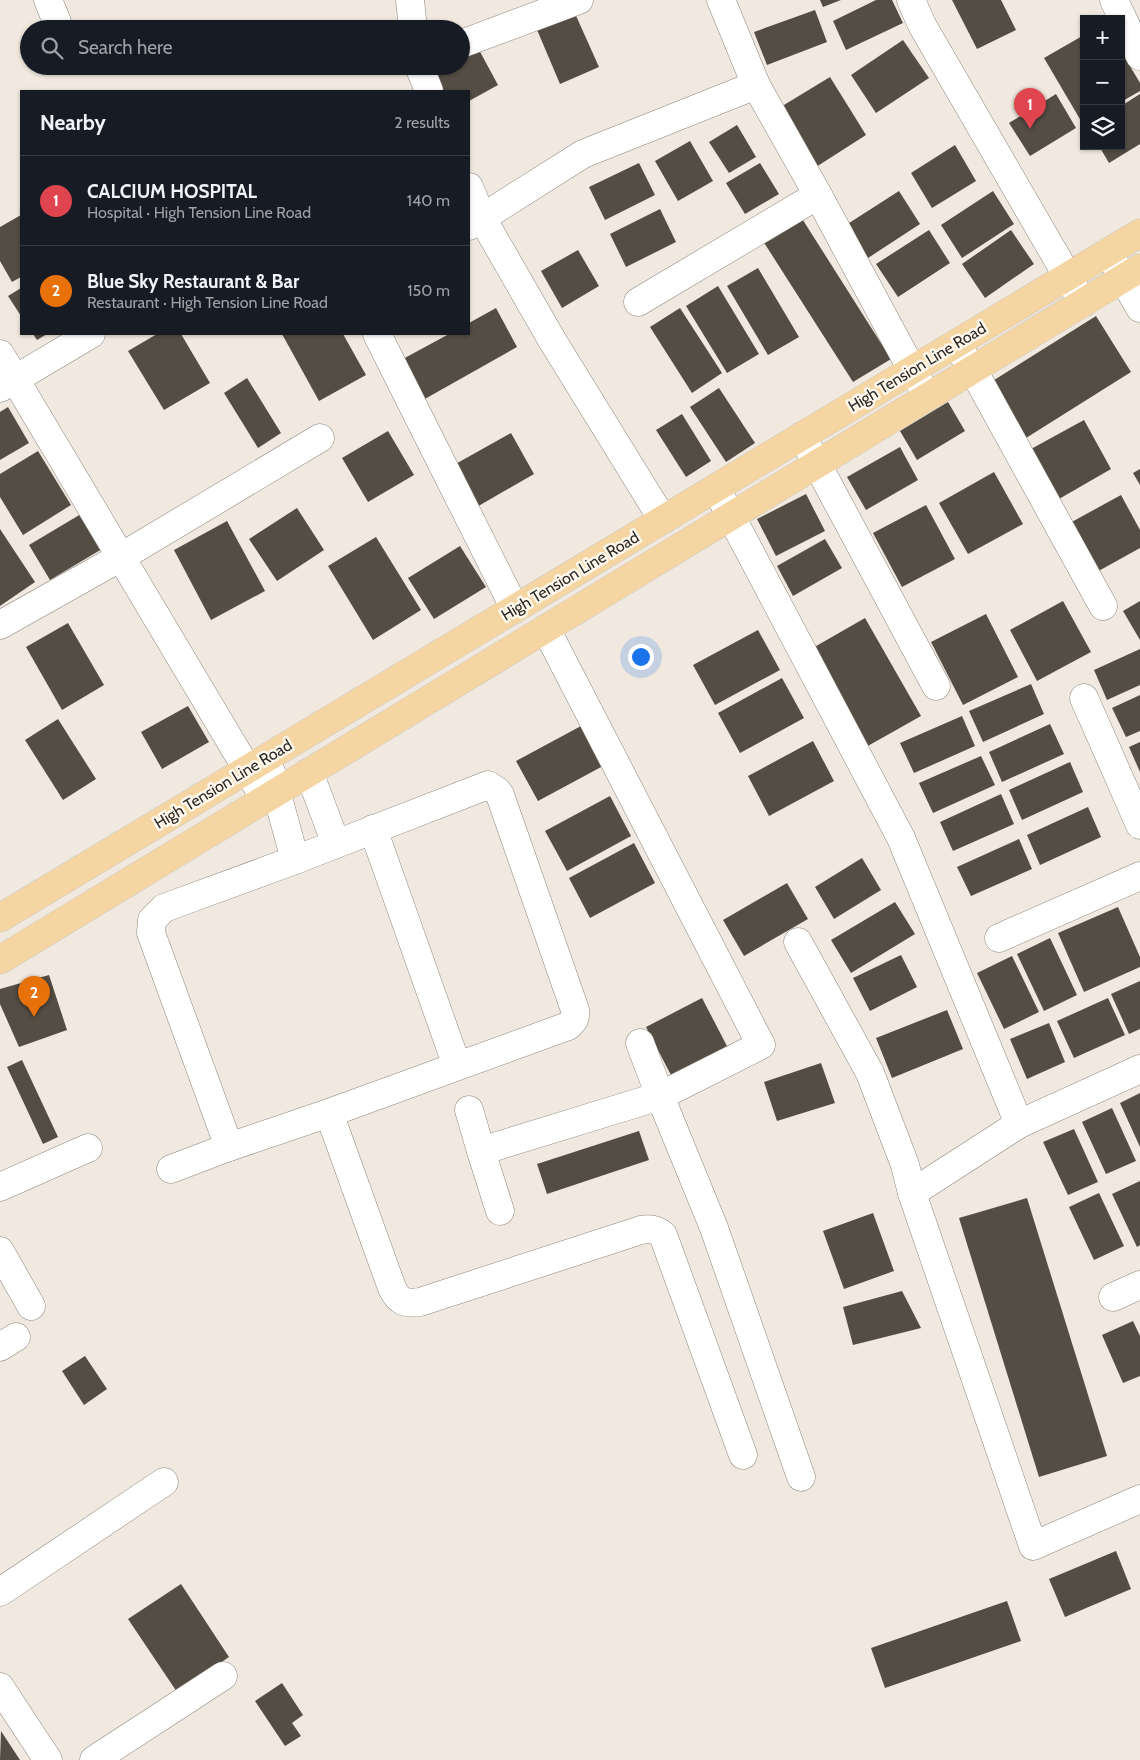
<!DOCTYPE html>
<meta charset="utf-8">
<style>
:root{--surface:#171b24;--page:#242831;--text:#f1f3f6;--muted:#9ea1a6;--line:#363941;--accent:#d93025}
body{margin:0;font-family:Cabin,sans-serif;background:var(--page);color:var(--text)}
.controls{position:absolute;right:15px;top:15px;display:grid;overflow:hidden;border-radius:0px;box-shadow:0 1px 4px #0004}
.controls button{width:45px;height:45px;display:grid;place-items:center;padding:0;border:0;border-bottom:1px solid var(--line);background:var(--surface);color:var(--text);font:25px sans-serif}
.you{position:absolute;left:640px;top:656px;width:18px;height:18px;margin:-12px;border:4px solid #fff;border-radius:50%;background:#1a73e8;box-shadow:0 0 0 8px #1a73e833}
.badge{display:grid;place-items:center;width:32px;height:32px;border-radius:50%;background:var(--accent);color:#fff;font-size:16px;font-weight:700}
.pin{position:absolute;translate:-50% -41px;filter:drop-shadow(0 1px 2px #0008)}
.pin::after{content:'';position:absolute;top:26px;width:18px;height:15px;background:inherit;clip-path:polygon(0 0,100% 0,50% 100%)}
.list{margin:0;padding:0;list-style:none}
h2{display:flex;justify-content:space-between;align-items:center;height:65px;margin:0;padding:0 20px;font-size:21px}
h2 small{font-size:16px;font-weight:400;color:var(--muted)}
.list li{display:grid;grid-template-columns:32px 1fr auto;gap:15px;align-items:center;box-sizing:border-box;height:90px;padding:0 20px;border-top:1px solid var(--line)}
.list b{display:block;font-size:19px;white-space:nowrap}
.list p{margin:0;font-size:16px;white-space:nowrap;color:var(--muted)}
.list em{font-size:16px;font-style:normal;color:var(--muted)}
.icon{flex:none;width:28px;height:28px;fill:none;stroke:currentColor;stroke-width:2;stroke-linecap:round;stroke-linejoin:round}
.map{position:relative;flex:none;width:1140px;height:1760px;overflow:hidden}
.search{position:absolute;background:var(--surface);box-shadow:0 1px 4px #0004;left:20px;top:20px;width:450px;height:55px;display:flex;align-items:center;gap:12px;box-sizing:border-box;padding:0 18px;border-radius:28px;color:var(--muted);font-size:19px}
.panel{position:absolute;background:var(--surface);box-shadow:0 1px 4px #0004;left:20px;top:90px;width:450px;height:245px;border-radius:0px}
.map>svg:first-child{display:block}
.building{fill:#534d44}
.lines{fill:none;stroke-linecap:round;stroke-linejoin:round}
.minor-casing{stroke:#8d867d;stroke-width:29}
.major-casing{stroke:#cccbca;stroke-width:29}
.minor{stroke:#fff;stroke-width:28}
.major{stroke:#f5d5a1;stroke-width:28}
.labels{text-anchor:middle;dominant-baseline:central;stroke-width:5;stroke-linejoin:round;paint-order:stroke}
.street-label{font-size:16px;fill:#292723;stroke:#fef7ec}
</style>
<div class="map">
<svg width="1140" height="1760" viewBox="0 0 1140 1760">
<rect width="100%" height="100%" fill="#f1e9df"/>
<g class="building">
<path d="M820 0H841L823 7Z"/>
<path d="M876 0H892L903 23 846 50 833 21Z"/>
<path d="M952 0H1001L1016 30 977 49Z"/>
<path d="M573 9 599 67 560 84 535 25Z"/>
<path d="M815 10 827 42 767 65 754 32Z"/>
<path d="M1084 35V126L1044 58Z"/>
<path d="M903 40 929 78 876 113 851 75Z"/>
<path d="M478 48 498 85 469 101V91H435L427 75 443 66H461V57Z"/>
<path d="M1121 51 1140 83V91L1121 102Z"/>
<path d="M830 77 866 135 816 167 779 108Z"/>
<path d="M1056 94 1076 128 1030 156 1009 123Z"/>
<path d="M1140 94V144L1109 163 1099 146H1121V106Z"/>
<path d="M737 125 756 157 729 173 709 142Z"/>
<path d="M690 141 713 181 678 201 655 161Z"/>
<path d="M955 145 976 181 932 208 911 173Z"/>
<path d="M639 163 655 195 605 220 589 187Z"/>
<path d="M760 163 779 194 745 214 726 183Z"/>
<path d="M899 191 920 224 868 258 846 225Z"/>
<path d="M993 191 1014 224 962 258 941 225Z"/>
<path d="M660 209 676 242 626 267 610 234Z"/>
<path d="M21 215V277L12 282 0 261V227Z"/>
<path d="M801 217 891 359 853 382 763 241Z"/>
<path d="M929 230 950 263 898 297 876 264Z"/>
<path d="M1011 230 1034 264 985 298 962 264Z"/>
<path d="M578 250 599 286 562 308 541 271Z"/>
<path d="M758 268 799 337 768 355 727 286Z"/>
<path d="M718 286 759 354 727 373 686 306Z"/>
<path d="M21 288V316L8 296Z"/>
<path d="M496 308 517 347 423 400 401 360 449 334H469V323Z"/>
<path d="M680 308 722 373 692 393 650 327Z"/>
<path d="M1096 316 1131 372 1026 438 991 382Z"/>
<path d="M33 334H47L37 340Z"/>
<path d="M157 334H181L210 383 164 410 128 351Z"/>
<path d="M282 334H343L366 375 319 401Z"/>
<path d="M247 378 281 433 258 448 224 393Z"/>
<path d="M719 388 755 443 726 462 690 407Z"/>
<path d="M948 402 965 431 917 460 900 431Z"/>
<path d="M8 407 29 443 0 460V412Z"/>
<path d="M682 414 711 461 686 477 656 430Z"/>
<path d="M1084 420 1111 469 1059 499 1031 449Z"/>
<path d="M388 431 414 475 368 502 342 458Z"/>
<path d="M511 433 534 474 475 508 452 466Z"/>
<path d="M900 447 918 480 866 510 847 477Z"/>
<path d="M38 451 71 505 23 535 0 497V474Z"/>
<path d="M1140 469V485L1133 473Z"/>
<path d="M994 472 1023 524 968 554 939 503Z"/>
<path d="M806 494 825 531 776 556 757 519Z"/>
<path d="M1121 495 1140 530V548L1095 573 1068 524Z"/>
<path d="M926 505 955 559 902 587 873 533Z"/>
<path d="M297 508 324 550 277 581 249 539Z"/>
<path d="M81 514 102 549 50 580 29 545Z"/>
<path d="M227 521 265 591 211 620 174 550Z"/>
<path d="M0 529 35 582 0 606Z"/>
<path d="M376 537 421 610 373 640 328 566Z"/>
<path d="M825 539 842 568 793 596 777 566Z"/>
<path d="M460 546 486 587 434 619 408 578Z"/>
<path d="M1063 601 1091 652 1037 681 1010 630Z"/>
<path d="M1140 601V640L1123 611Z"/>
<path d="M986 614 1018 677 963 705 931 642Z"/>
<path d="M865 618 921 716 866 747 811 649Z"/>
<path d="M68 623 104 685 62 710 26 647Z"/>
<path d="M758 630 780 670 715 705 693 665Z"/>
<path d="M1140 649V685L1107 700 1094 670Z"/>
<path d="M782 678 804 718 740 753 718 713Z"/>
<path d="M1031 684 1044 714 983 742 969 711Z"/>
<path d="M1140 695V731L1126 737 1112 708Z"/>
<path d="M188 706 209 742 162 769 141 732Z"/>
<path d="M962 716 975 746 914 773 900 743Z"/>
<path d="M58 719 96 779 63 800 25 740Z"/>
<path d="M1050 724 1064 754 1002 782 989 752Z"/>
<path d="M581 726 603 766 538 801 516 761Z"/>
<path d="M813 741 834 781 769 816 748 776Z"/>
<path d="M1140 742V772L1129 747Z"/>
<path d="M981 756 995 785 933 813 919 783Z"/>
<path d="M1070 762 1083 792 1022 820 1009 790Z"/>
<path d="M1001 794 1014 824 953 851 940 822Z"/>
<path d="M610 796 631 836 567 871 545 831Z"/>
<path d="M1088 807 1101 837 1040 865 1027 835Z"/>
<path d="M1019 839 1032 869 971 896 957 867Z"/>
<path d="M634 843 655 883 590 918 569 878Z"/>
<path d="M862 858 881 890 834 919 815 887Z"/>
<path d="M787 883 808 919 744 956 723 920Z"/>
<path d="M895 902 915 934 851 973 831 940Z"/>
<path d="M1118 907 1140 957V967L1084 992 1058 933Z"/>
<path d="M1050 938 1077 995 1044 1011 1017 954Z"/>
<path d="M901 955 917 987 870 1011 853 978Z"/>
<path d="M1012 956 1039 1012 1004 1029 977 973Z"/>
<path d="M49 975 67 1030 19 1047 0 1004V989Z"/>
<path d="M1140 981V1029L1129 1034 1111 994Z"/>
<path d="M702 998 728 1048 672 1077 646 1027Z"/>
<path d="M1108 998 1125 1035 1074 1058 1057 1021Z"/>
<path d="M947 1010 963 1049 892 1078 876 1038Z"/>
<path d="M1049 1023 1065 1062 1027 1079 1010 1039Z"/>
<path d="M22 1060 58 1137 43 1144 7 1067Z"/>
<path d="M821 1063 835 1103 777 1121 764 1082Z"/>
<path d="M1140 1093V1147L1120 1103Z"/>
<path d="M1112 1108 1136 1161 1106 1174 1082 1122Z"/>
<path d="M1074 1129 1098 1182 1068 1195 1043 1142Z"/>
<path d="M639 1131 649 1160 547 1194 537 1164Z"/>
<path d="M1140 1181V1245L1137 1247 1112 1194Z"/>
<path d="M1099 1193 1124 1246 1094 1260 1069 1207Z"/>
<path d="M1027 1198 1107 1456 1039 1477 959 1218Z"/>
<path d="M873 1213 894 1271 844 1289 823 1231Z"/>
<path d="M902 1291 921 1328 853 1345 843 1307Z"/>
<path d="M1133 1321 1140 1336V1376L1123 1383 1102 1335Z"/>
<path d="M85 1356 107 1389 84 1405 62 1371Z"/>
<path d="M1116 1551 1131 1589 1065 1617 1049 1579Z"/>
<path d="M181 1584 229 1657 177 1692 128 1619Z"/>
<path d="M1007 1601 1021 1641 885 1688 871 1648Z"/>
<path d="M282 1683 303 1715 292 1723 301 1736 285 1746 255 1701Z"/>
<path d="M1 1731 20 1760H0Z"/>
</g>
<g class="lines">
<defs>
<g id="minor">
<path d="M48 0 57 22"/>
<path d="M410 0 413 29"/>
<path d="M911 0 922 25 1083 303"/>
<path d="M1114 0 1140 56"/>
<path d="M461 44 579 0"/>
<path d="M419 66 429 91"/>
<path d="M756 85 818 195 912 370 928 397"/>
<path d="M469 187 482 218 552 340 663 520"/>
<path d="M469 226 583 154 756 85 721 0"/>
<path d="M1108 252 1140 308"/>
<path d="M638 302 818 195"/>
<path d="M377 334 515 609"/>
<path d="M956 344 973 370 1103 606"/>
<path d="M0 354 265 799"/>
<path d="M0 388 91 334"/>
<path d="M802 436 936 686"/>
<path d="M716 488 901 838 1019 1124"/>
<path d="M0 625 121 557 320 438"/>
<path d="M1084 698 1140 825"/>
<path d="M271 772 295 860"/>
<path d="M309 772 336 844"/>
<path d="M488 785 497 791 500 795 575 1010C576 1018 574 1021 568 1026L329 1113 229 1147 151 933 152 920 164 908 295 860Z"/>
<path d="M373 829 457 1066"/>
<path d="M999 938 1140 876"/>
<path d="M798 942 870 1073 905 1165 912 1193 1033 1546 1140 1499"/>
<path d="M640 1043 660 1096 714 1228 801 1477"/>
<path d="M469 1110 481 1151"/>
<path d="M329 1113 392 1288C399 1302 405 1304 420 1302L641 1230C650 1228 656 1229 663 1235L743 1455"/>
<path d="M171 1169 229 1147"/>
<path d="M0 1187 88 1148"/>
<path d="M912 1193 1019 1124 1140 1069"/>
<path d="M500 1211 481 1151 660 1096 761 1045 546 629"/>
<path d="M0 1251 31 1306"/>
<path d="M1113 1297 1140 1285"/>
<path d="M0 1347 16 1337"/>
<path d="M0 1592 164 1482"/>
<path d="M0 1687 48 1760"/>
<path d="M94 1760 223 1676"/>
</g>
<g id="major">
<path d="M0 918 1140 233"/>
<path d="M0 960 1140 268"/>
</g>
</defs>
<use href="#minor" class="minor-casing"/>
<use href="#major" class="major-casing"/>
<use href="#minor" class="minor"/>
<use href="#major" class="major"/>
</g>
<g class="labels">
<g class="street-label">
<text transform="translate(917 367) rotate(-31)">High Tension Line Road</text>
<text transform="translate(570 576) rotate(-31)">High Tension Line Road</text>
<text transform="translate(223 784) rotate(-31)">High Tension Line Road</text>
</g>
</g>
</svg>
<div class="controls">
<button>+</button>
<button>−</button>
<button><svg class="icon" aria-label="layers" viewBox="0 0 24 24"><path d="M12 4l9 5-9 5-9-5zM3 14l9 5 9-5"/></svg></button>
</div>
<div class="you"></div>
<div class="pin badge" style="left:1030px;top:129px;background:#e0444e">1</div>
<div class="pin badge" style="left:34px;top:1017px;background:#e8710a">2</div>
<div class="search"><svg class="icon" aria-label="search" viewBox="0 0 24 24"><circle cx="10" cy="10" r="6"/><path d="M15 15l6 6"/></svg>Search here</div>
<section class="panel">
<h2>Nearby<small>2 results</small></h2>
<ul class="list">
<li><span class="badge" style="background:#e0444e">1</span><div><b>CALCIUM HOSPITAL</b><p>Hospital · High Tension Line Road</p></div><em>140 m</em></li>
<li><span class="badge" style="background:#e8710a">2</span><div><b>Blue Sky Restaurant &amp; Bar</b><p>Restaurant · High Tension Line Road</p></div><em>150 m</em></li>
</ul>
</section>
</div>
